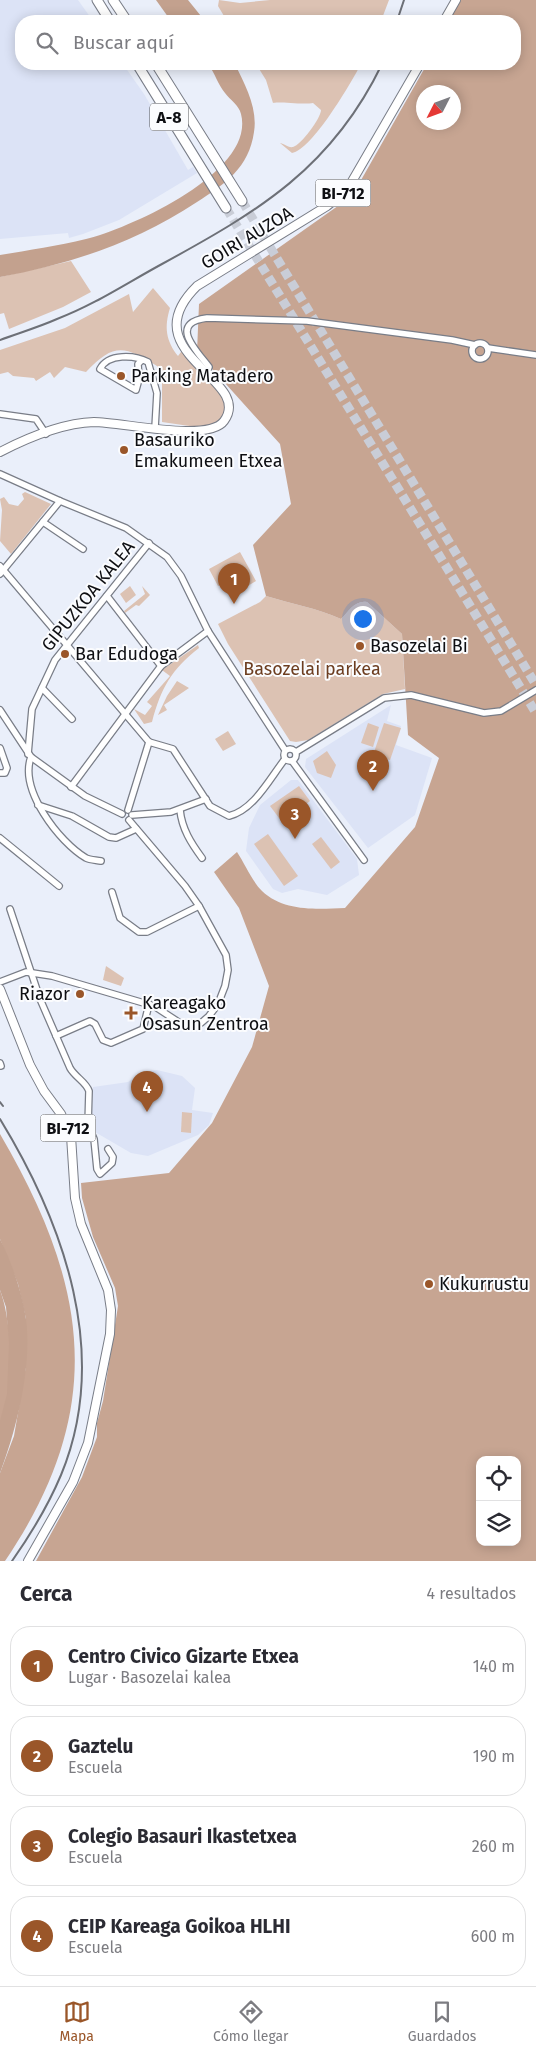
<!DOCTYPE html>
<html lang="es">
<meta charset="utf-8">
<style>
:root{--surface:#fff;--page:#f2f2f3;--text:#2b2b33;--muted:#7c7c81;--line:#e1e1e2;--accent:#9a5629}
body{margin:0;font-family:"Fira Sans",sans-serif;background:var(--page);color:var(--text)}
.controls{position:absolute;right:15px;bottom:15px;display:grid;overflow:hidden;border-radius:10px;box-shadow:0 2px 12px #0003}
.controls button{width:45px;height:45px;display:grid;place-items:center;padding:0;border:0;border-bottom:1px solid var(--line);background:var(--surface);color:var(--text);font:25px sans-serif}
.compass{position:absolute;left:416px;top:85px;width:45px;height:45px;border-radius:50%;background:var(--surface);box-shadow:0 2px 12px #0003;rotate:228deg}
.you{position:absolute;left:362px;top:618px;width:18px;height:18px;margin:-12px;border:4px solid #fff;border-radius:50%;background:#1a73e8;box-shadow:0 0 0 8px #1a73e833}
.badge{display:grid;place-items:center;width:32px;height:32px;border-radius:50%;background:var(--accent);color:#fff;font-size:16px;font-weight:700}
.pin{position:absolute;translate:-50% -41px;filter:drop-shadow(0 1px 2px #0008)}
.pin::after{content:'';position:absolute;top:26px;width:18px;height:15px;background:inherit;clip-path:polygon(0 0,100% 0,50% 100%)}
.list{margin:0;padding:0;list-style:none}
h2{display:flex;justify-content:space-between;align-items:center;height:65px;margin:0;padding:0 20px;font-size:21px}
h2 small{font-size:16px;font-weight:400;color:var(--muted)}
.list li{display:grid;grid-template-columns:32px 1fr auto;gap:15px;align-items:center;box-sizing:border-box;height:80px;margin:0 10px 10px;padding:0 10px;border:1px solid var(--line);border-radius:20px}
.list b{display:block;font-size:19px;white-space:nowrap}
.list p{margin:0;font-size:16px;white-space:nowrap;color:var(--muted)}
.list em{font-size:16px;font-style:normal;color:var(--muted)}
.icon{flex:none;width:28px;height:28px;fill:none;stroke:currentColor;stroke-width:2;stroke-linecap:round;stroke-linejoin:round}
.map{position:relative;flex:none;width:536px;height:1561px;overflow:hidden}
.search{position:absolute;background:var(--surface);box-shadow:0 2px 12px #0003;left:15px;right:15px;top:15px;height:55px;display:flex;align-items:center;gap:12px;box-sizing:border-box;padding:0 18px;border-radius:20px;color:var(--muted);font-size:19px}
.sheet{height:425px;background:var(--surface)}
nav{display:flex;justify-content:space-around;align-items:center;box-sizing:border-box;height:70px;border-top:1px solid var(--line);background:var(--surface);font-size:14px;color:var(--muted)}
nav a{display:grid;justify-items:center;gap:2px}
nav .on{color:var(--accent)}
.map>svg:first-child{display:block}
.built{fill:#dce3f6}
.green{fill:#dcc2b3}
.forest{fill:#c7a592;fill-rule:evenodd}
.water{fill:#c3a18e}
.lines{fill:none;stroke-linecap:round;stroke-linejoin:round}
.highway-tunnel{stroke:#c9cdd7;stroke-width:9;stroke-dasharray:9 4.5;stroke-linecap:butt}
.minor-casing{stroke:#797d87;stroke-width:8}
.major-casing{stroke:#797d87;stroke-width:10}
.highway-casing{stroke:#797d87;stroke-width:11}
.minor{stroke:#fff;stroke-width:5.5}
.major{stroke:#fff;stroke-width:8}
.highway{stroke:#fff;stroke-width:9}
.rail{stroke:#6d7077;stroke-width:2}
.poi-dot{fill:#9a5629;stroke:#fbfcfe;stroke-width:2}
.labels{text-anchor:middle;dominant-baseline:central;stroke-width:4;stroke-linejoin:round;paint-order:stroke}
.shield{fill:#fbfcfe;stroke:#55565a;stroke-width:1}
.shield-label{font-size:16px;font-weight:bold;fill:#0e0f13}
.street-label{font-size:18px;fill:#0e0f13;stroke:#fbfcfe}
.poi-label{font-size:18px;fill:#0e0f13;stroke:#fbfcfe;text-anchor:start}
.park-label{font-size:18px;fill:#6c3d20;stroke:#fbfcfe}
</style>
<div class="map">
<svg width="536" height="1561" viewBox="0 0 536 1561">
<rect width="100%" height="100%" fill="#eaeffa"/>
<g class="built">
<path d="M0 0H78L93 21H21V64H123L144 94 188 170 193 167 197 173 119 220 83 234 69 238 68 233 0 239Z"/>
<path d="M391 705 387 721 401 726 396 745 432 758 415 815 368 848 305 767 306 759Z"/>
<path d="M291 780H298L357 859 359 875 327 895 298 889 282 893 273 889 246 851 249 828 260 805Z"/>
<path d="M157 1070 182 1076 195 1088 192 1110 213 1113 209 1125 198 1135 148 1156 131 1153 95 1132 92 1119 93 1087 128 1082 143 1072Z"/>
</g>
<g class="green">
<path d="M219 0 240 3 270 0H389L381 21H227L218 6Z"/>
<path d="M256 64H361C351 83 312 150 292 153L280 143C283 143 288 148 293 147 301 145 321 118 321 110L313 103C303 105 277 101 273 103L266 80Z"/>
<path d="M71 261 91 292 63 307 9 329 4 313 0 314V277Z"/>
<path d="M153 288 170 308C164 327 166 341 178 356L184 348C200 366 226 388 226 413L214 426 203 428 162 422V384L157 366C125 346 114 342 86 372L65 367 54 378 50 372 36 381 34 378 13 376 8 372 0 374V350L65 328 129 294 133 312Z"/>
<path d="M25 492 51 504 11 554 0 541 2 510 0 499 4 497 9 504 18 506 24 499 22 494Z"/>
<path d="M240 552 256 581 241 590 234 578 218 586 209 569Z"/>
<path d="M130 586 136 595 126 603 120 594Z"/>
<path d="M142 586 150 595 139 606 136 605 125 613 124 611 145 594Z"/>
<path d="M266 596C292 604 317 608 341 619 349 611 355 600 367 602L402 634 405 689 383 694 308 740 296 742 290 741 228 644 218 624 260 602Z"/>
<path d="M198 645 199 648C171 670 161 688 152 722L144 724 134 709 145 715 152 706 147 702 170 676 162 670Z"/>
<path d="M177 681 189 688 164 705 167 710 158 715 167 696Z"/>
<path d="M368 723 379 727 373 747 361 743Z"/>
<path d="M384 723 401 728 390 760 373 755Z"/>
<path d="M228 731 236 744 223 751 215 739Z"/>
<path d="M327 751 336 765 331 778 317 773 313 761Z"/>
<path d="M299 786 310 801 282 822 270 806Z"/>
<path d="M268 834 298 876 284 886 254 844Z"/>
<path d="M321 837 340 862 331 869 312 844Z"/>
<path d="M106 966 124 978 121 986 103 980Z"/>
<path d="M182 1112 192 1113 191 1133 181 1132Z"/>
</g>
<g class="forest">
<path d="M461 0H536V1561H36L82 1477 97 1437V1423L103 1401 118 1306 115 1288 93 1237 82 1198 81 1183 169 1173 212 1123 252 1047 269 986 239 908 214 872 237 852C245 864 252 881 262 891 284 912 317 909 345 908L415 827 439 758 408 735 402 634 367 602C355 600 349 611 341 619 317 608 292 604 266 596L253 545 291 504 280 444 197 352 199 304 352 196 427 64H515V21H449ZM424 92H454V122H424ZM480 1460H517V1542H480Z"/>
<path d="M0 1134C89 1286 108 1409 5 1561H0V1473L14 1436 26 1366V1319L18 1284 0 1239Z"/>
<path d="M0 1290C10 1316 13 1366 9 1395 8 1404 3 1415 0 1425Z"/>
</g>
<g class="water">
<path d="M156 0H188L205 21H171Z"/>
<path d="M208 64H235C245 85 258 108 254 132 249 168 225 184 197 202 137 242 71 264 0 277V255C29 250 58 246 86 239 130 228 256 172 241 114 239 105 230 100 225 93 218 85 215 73 208 64Z"/>
<path d="M0 1239C12 1263 22 1292 26 1319 32 1367 17 1428 0 1473V1421L7 1394 9 1343 6 1307 0 1290Z"/>
</g>
<g class="lines">
<g class="highway-tunnel">
<path d="M242 201 536 685"/>
<path d="M226 208 536 713"/>
</g>
<defs>
<g id="minor">
<circle cx="480" cy="351" r="8"/>
<path d="M488 348 536 355"/>
<path d="M142 360 138 364 139 379 136 390 100 369C108 353 135 355 148 362L157 393 155 428"/>
<path d="M207 373 209 367C196 350 168 323 207 318L307 321 452 340 475 345"/>
<path d="M0 414 36 419 46 434"/>
<path d="M0 474 60 501 126 528 167 557 181 576 208 631 285 750"/>
<path d="M43 522 83 549"/>
<path d="M0 566 149 742"/>
<path d="M0 574 60 501"/>
<path d="M107 596 161 666"/>
<path d="M42 688 72 719"/>
<path d="M0 710 31 757 85 796 122 814"/>
<path d="M149 742 173 749 210 806 229 816C254 810 270 778 285 759"/>
<path d="M0 748 7 768 5 773H0"/>
<circle cx="290" cy="755" r="6"/>
<path d="M296 752 384 698 411 695 484 713 501 711 536 690"/>
<path d="M28 754 32 709 55 660 149 543"/>
<path d="M31 757C19 790 59 842 86 858 90 860 96 860 101 861"/>
<path d="M292 761 364 860"/>
<path d="M71 787 161 666 208 631"/>
<path d="M38 805 72 816 109 837 116 838 136 829"/>
<path d="M128 810 149 742"/>
<path d="M180 810C182 829 191 843 202 858"/>
<path d="M132 815 171 812 206 799"/>
<path d="M0 838 59 886"/>
<path d="M112 892 120 918 139 932H147L199 906"/>
<path d="M10 909 40 999 70 1068C75 1077 86 1082 89 1091L88 1125 94 1139 97 1169 100 1174 112 1163 113 1157 108 1149"/>
<path d="M0 982 26 972 52 976 154 1006 180 1023H201L209 1016 218 1004 225 986 228 970 226 955 199 906 185 886 129 820"/>
<path d="M56 1036 90 1021 95 1024 103 1040 111 1043 143 1029 149 1004"/>
<path d="M0 1063 1 1066"/>
</g>
<g id="major">
<path d="M444 21 456 0"/>
<path d="M0 452C27 438 64 423 94 422 122 422 208 443 224 421 255 379 129 353 197 286L327 206 347 190 420 64"/>
<path d="M0 989 30 1065 44 1091 61 1114 71 1136 75 1198 81 1224 108 1290 111 1310 110 1334 88 1443 73 1482 28 1561"/>
</g>
<g id="highway">
<path d="M97 0 110 21"/>
<path d="M113 0 127 21"/>
<path d="M137 64 226 208"/>
<path d="M156 64 242 201"/>
</g>
</defs>
<use href="#minor" class="minor-casing"/>
<use href="#major" class="major-casing"/>
<use href="#highway" class="highway-casing"/>
<use href="#minor" class="minor"/>
<use href="#major" class="major"/>
<use href="#highway" class="highway"/>
<g class="rail">
<path d="M397 21 404 0"/>
<path d="M0 340C19 333 39 327 57 319 94 305 127 283 162 264 259 211 332 168 382 64"/>
<path d="M0 1102 3 1106"/>
<path d="M0 1119C64 1224 111 1354 61 1475 48 1506 31 1534 12 1561"/>
</g>
</g>
<g class="poi-dot">
<circle cx="121" cy="376" r="5"/>
<circle cx="124" cy="450" r="5"/>
<circle cx="360" cy="646" r="5"/>
<circle cx="65" cy="654" r="5"/>
<circle cx="80" cy="994" r="5"/>
<path d="M128.5 1005.5h5v5h5v5h-5v5h-5v-5h-5v-5h5z"/>
<circle cx="429" cy="1284" r="5"/>
</g>
<g class="labels">
<g class="shield">
<rect x="150" y="103.5" width="38" height="27" rx="4"/>
<rect x="315.5" y="179.5" width="55" height="27" rx="4"/>
<rect x="40.5" y="1114.5" width="55" height="27" rx="4"/>
</g>
<g class="shield-label">
<text x="169" y="117">A-8</text>
<text x="343" y="193">BI-712</text>
<text x="68" y="1128">BI-712</text>
</g>
<g class="street-label">
<text transform="translate(247 238) rotate(-31)">GOIRI AUZOA</text>
<text transform="translate(88 596) rotate(-51)">GIPUZKOA KALEA</text>
</g>
<g class="poi-label">
<text x="131" y="376">Parking Matadero</text>
<text x="134" y="440">Basauriko<tspan x="134" dy="21">Emakumeen Etxea</tspan></text>
<text x="370" y="646">Basozelai Bi</text>
<text x="75" y="654">Bar Edudoga</text>
<text x="70" y="994" text-anchor="end">Riazor</text>
<text x="142" y="1003">Kareagako<tspan x="142" dy="21">Osasun Zentroa</tspan></text>
<text x="439" y="1284">Kukurrustu</text>
</g>
<g class="park-label">
<text x="312" y="669">Basozelai parkea</text>
</g>
</g>
</svg>
<div class="controls">
<button><svg class="icon" aria-label="locate" viewBox="0 0 24 24"><circle cx="12" cy="12" r="6"/><path d="M12 2v4M12 18v4M2 12h4M18 12h4"/></svg></button>
<button><svg class="icon" aria-label="layers" viewBox="0 0 24 24"><path d="M12 4l9 5-9 5-9-5zM3 14l9 5 9-5"/></svg></button>
</div>
<svg class="compass" viewBox="-18 -18 36 36"><path d="M0-13l5 13h-10z" fill="#e53935"/><path d="M0 13l5-13h-10z" fill="#7c7c81"/></svg>
<div class="you"></div>
<div class="pin badge" style="left:234px;top:604px">1</div>
<div class="pin badge" style="left:373px;top:791px">2</div>
<div class="pin badge" style="left:295px;top:839px">3</div>
<div class="pin badge" style="left:147px;top:1112px">4</div>
<div class="search"><svg class="icon" aria-label="search" viewBox="0 0 24 24"><circle cx="10" cy="10" r="6"/><path d="M15 15l6 6"/></svg>Buscar aquí</div>
</div>
<section class="sheet">
<h2>Cerca<small>4 resultados</small></h2>
<ul class="list">
<li><span class="badge">1</span><div><b>Centro Civico Gizarte Etxea</b><p>Lugar · Basozelai kalea</p></div><em>140 m</em></li>
<li><span class="badge">2</span><div><b>Gaztelu</b><p>Escuela</p></div><em>190 m</em></li>
<li><span class="badge">3</span><div><b>Colegio Basauri Ikastetxea</b><p>Escuela</p></div><em>260 m</em></li>
<li><span class="badge">4</span><div><b>CEIP Kareaga Goikoa HLHI</b><p>Escuela</p></div><em>600 m</em></li>
</ul>
</section>
<nav>
<a class="on"><svg class="icon" aria-label="map" viewBox="0 0 24 24"><path d="M3 6l6-2 6 2 6-2v14l-6 2-6-2-6 2zM9 4v14M15 6v14"/></svg>Mapa</a>
<a><svg class="icon" aria-label="directions" viewBox="0 0 24 24"><path d="M12 3l9 9-9 9-9-9zM9 14v-3h6M13 9l2 2-2 2"/></svg>Cómo llegar</a>
<a><svg class="icon" aria-label="saved" viewBox="0 0 24 24"><path d="M7 4h10v16l-5-4-5 4z"/></svg>Guardados</a>
</nav>
